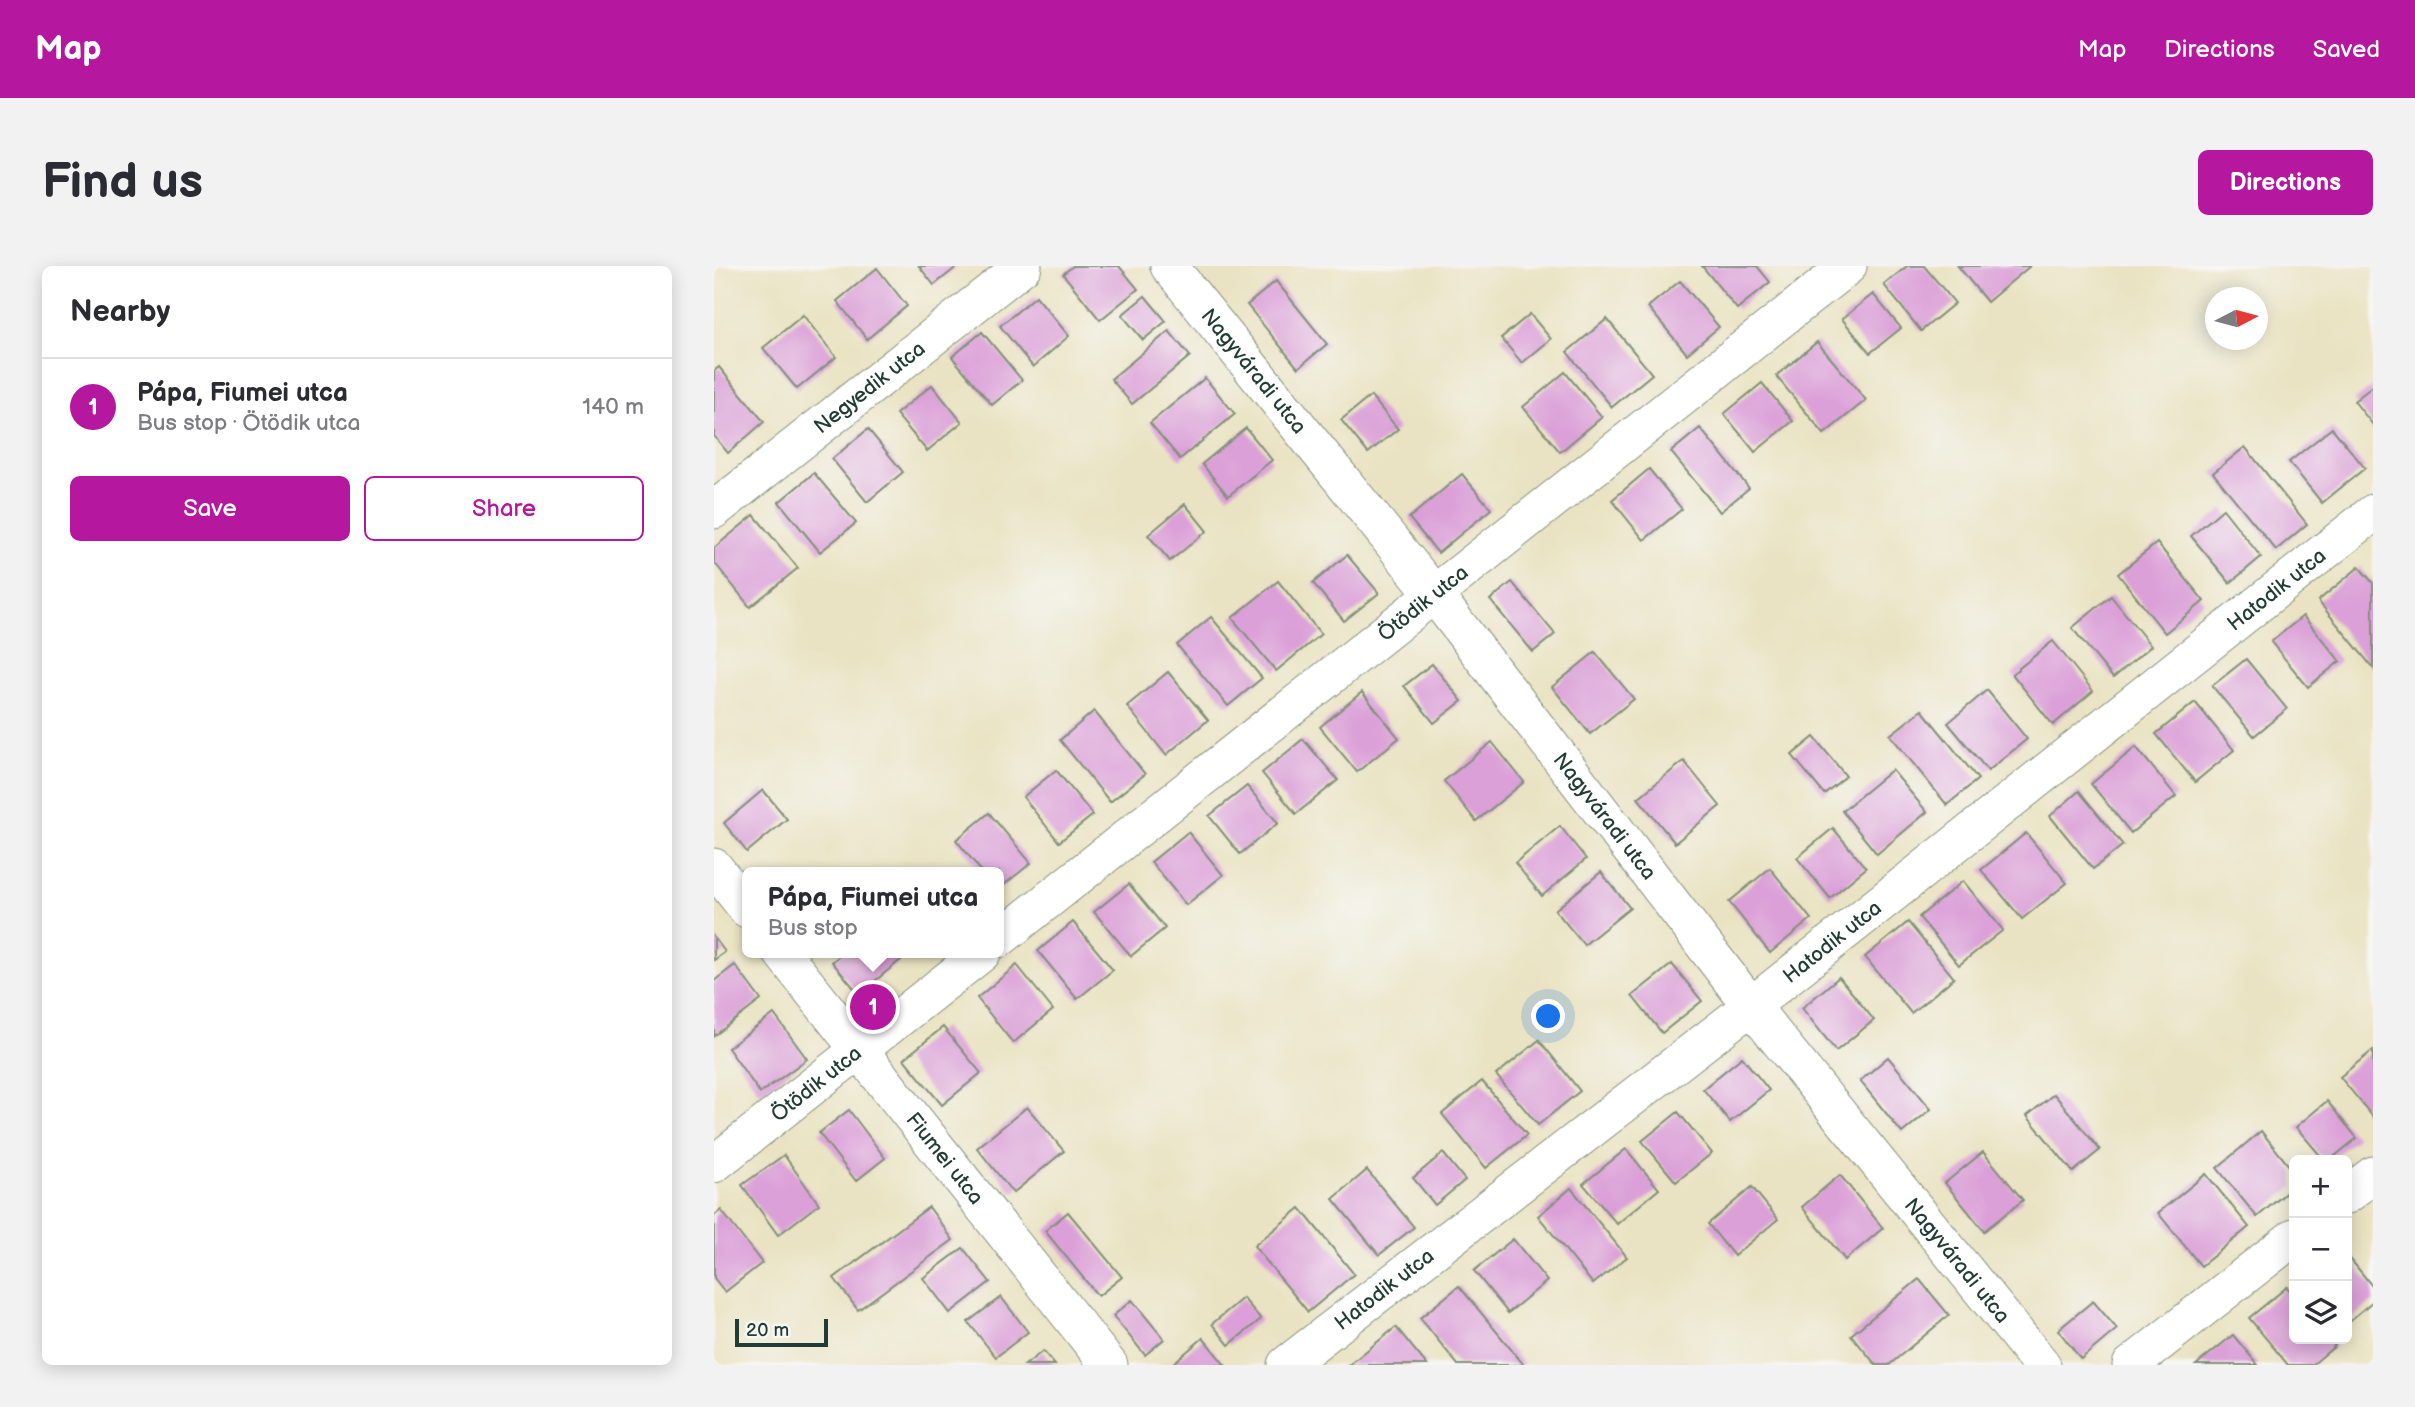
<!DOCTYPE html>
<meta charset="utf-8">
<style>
:root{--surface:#fff;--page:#f2f2f3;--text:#2b2b33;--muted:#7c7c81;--line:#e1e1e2;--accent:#b5179e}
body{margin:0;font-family:"Balsamiq Sans",sans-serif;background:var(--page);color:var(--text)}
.controls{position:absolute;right:21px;bottom:21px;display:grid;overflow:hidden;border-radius:10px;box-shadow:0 4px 18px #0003}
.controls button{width:63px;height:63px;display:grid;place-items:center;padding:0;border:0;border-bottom:2px solid var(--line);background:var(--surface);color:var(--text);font:35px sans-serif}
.compass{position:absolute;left:1491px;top:21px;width:63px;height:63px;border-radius:50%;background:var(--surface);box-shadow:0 4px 18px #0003;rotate:84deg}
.scale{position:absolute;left:21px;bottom:18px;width:93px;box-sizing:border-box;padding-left:7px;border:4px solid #1f3d34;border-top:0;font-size:19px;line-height:24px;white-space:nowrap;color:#1f3d34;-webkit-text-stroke:5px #f6f6f2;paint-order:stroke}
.you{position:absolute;left:835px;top:751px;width:24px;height:24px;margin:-18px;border:5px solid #fff;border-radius:50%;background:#1a73e8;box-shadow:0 0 0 10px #1a73e833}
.badge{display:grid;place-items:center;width:46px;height:46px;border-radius:50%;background:var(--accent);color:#fff;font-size:23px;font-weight:700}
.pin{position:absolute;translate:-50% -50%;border:4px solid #fff;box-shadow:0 2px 7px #0006}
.popup{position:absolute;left:28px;top:601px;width:262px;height:91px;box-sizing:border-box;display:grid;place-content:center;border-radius:10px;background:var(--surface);filter:drop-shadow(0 2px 5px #0005);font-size:23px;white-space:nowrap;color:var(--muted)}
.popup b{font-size:26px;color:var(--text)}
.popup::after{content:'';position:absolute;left:50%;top:100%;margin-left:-14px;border:14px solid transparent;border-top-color:var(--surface)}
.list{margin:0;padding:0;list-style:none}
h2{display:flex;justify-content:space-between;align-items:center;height:91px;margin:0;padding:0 28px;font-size:30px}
h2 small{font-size:23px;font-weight:400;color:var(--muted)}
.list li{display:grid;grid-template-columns:46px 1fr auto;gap:21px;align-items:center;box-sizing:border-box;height:98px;padding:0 28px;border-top:2px solid var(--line)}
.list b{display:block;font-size:26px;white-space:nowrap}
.list p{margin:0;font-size:23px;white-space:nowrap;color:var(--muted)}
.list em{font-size:23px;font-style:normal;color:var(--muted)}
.actions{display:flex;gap:14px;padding:21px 28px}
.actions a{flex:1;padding:16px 0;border:2px solid var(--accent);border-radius:10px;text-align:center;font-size:24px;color:var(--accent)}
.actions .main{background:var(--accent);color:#fff}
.icon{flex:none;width:38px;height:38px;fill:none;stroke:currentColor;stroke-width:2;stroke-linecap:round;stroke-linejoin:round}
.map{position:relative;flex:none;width:1659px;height:1099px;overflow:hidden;border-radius:10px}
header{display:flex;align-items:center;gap:42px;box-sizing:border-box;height:98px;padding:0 35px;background:var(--accent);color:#fff}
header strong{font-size:33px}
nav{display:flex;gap:38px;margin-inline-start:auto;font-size:24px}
.intro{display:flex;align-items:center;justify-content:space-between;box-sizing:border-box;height:168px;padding:0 42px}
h1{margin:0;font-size:49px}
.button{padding:18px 32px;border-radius:10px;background:var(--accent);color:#fff;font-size:24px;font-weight:700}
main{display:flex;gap:42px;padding:0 42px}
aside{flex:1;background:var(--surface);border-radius:10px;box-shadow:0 4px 18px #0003}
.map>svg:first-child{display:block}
.building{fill:#dba0d8}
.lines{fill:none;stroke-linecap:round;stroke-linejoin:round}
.street-casing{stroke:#84907c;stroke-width:39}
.street{stroke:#fff;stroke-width:37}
.labels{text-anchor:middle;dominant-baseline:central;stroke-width:5;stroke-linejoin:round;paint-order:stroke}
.street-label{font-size:21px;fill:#1f3d34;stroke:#f6f6f2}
</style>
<header>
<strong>Map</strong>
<nav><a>Map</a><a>Directions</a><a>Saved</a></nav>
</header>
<div class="intro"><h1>Find us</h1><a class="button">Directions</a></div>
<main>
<aside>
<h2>Nearby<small></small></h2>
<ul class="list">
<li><span class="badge">1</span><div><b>Pápa, Fiumei utca</b><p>Bus stop · Ötödik utca</p></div><em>140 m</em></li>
</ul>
<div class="actions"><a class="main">Save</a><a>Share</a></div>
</aside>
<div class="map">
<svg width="1659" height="1099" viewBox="0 0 1659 1099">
<rect width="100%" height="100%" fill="#f6f6f2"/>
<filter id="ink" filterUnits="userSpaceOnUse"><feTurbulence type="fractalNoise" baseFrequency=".0143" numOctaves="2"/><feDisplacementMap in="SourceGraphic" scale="14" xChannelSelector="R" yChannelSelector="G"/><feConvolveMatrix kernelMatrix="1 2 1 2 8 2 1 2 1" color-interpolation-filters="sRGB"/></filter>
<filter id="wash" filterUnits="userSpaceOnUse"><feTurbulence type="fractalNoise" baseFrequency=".00686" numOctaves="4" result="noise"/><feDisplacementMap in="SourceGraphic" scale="28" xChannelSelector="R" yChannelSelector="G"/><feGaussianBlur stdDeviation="1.57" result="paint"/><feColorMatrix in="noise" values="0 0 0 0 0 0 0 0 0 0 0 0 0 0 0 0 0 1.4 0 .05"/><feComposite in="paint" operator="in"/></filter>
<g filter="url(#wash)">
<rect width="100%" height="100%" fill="#eae3c3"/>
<g id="blocks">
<g class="building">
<path d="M205 0H244L220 19Z"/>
<path d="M359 0H405L424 23 386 54 349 8Z"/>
<path d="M988 0H1043L1056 16 1023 43Z"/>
<path d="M1193 0H1210L1241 37 1207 65 1170 19Z"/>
<path d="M1244 0H1316L1273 36Z"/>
<path d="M163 2 193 40 153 73 123 35Z"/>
<path d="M562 15 613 78 584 102 533 39Z"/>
<path d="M966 15 1005 61 973 88 934 41Z"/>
<path d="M1159 28 1187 62 1156 87 1128 53Z"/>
<path d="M322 30 355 70 319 101 286 60Z"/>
<path d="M431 30 452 55 429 74 408 49Z"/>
<path d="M816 48 837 73 808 97 787 72Z"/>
<path d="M89 49 122 91 83 123 49 82Z"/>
<path d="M893 53 938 108 898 141 853 86Z"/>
<path d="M455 65 476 90 418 138 397 113Z"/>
<path d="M268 66 308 114 278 139 238 91Z"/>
<path d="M1103 76 1152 134 1110 168 1062 110Z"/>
<path d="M5 101 50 156 14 187 0 170V105Z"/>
<path d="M851 106 888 151 846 186 809 141Z"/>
<path d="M491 112 521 148 466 193 436 157Z"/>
<path d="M1048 117 1079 155 1041 186 1010 148Z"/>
<path d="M218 119 248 156 213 185 182 148Z"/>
<path d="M1659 120V159L1640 135Z"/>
<path d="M657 130 684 163 654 187 627 154Z"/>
<path d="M532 162 558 194 514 230 488 198Z"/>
<path d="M986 162 1035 222 1006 246 957 186Z"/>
<path d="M1618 162 1651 202 1608 237 1575 196Z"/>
<path d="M154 163 189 206 153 236 118 193Z"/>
<path d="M1531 181 1593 258 1562 284 1499 207Z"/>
<path d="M935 203 968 243 930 274 898 234Z"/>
<path d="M100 207 142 257 106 286 65 236Z"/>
<path d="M748 208 777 243 724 287 695 252Z"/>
<path d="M471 238 493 265 456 295 434 269Z"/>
<path d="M1509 243 1547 291 1516 317 1477 270Z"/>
<path d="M40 249 84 302 36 341 0 296V282Z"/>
<path d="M1443 277 1490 335 1451 367 1404 308Z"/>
<path d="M633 289 665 327 630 355 599 317Z"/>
<path d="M1645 301 1659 317V402L1604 335Z"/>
<path d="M564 315 607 368 562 405 518 352Z"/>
<path d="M798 316 841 368 819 386 776 334Z"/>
<path d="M1397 330 1437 380 1399 412 1358 362Z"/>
<path d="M1589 350 1626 395 1594 421 1557 376Z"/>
<path d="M497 351 548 412 514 440 463 379Z"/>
<path d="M1339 375 1379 425 1339 459 1298 408Z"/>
<path d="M881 386 920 433 876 468 838 421Z"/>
<path d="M1532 393 1573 443 1540 470 1498 420Z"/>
<path d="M718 398 748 435 720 457 690 420Z"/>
<path d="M454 406 494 454 452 489 413 440Z"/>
<path d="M1273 424 1313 473 1274 505 1234 457Z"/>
<path d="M648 426 685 472 643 506 606 461Z"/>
<path d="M1481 436 1520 484 1481 516 1442 468Z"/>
<path d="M1208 444 1264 513 1233 539 1176 469Z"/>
<path d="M380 445 431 508 396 536 346 474Z"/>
<path d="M1100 471 1132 510 1110 528 1078 489Z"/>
<path d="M589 473 624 514 582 548 548 507Z"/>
<path d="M778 476 810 516 762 555 730 515Z"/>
<path d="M1422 481 1462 530 1417 567 1377 518Z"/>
<path d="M970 495 1006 540 961 577 924 532Z"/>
<path d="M342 504 379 549 345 576 309 531Z"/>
<path d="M1178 504 1213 546 1163 588 1128 545Z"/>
<path d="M533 520 564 557 526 588 495 550Z"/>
<path d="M49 524 73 553 33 586 10 557Z"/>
<path d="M1365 525 1409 579 1379 603 1336 550Z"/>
<path d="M275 547 317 597 285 623V606H268L242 574Z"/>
<path d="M846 560 872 593 828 630 801 597Z"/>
<path d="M1119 562 1152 602 1116 632 1083 592Z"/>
<path d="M474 566 509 609 472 639 437 596Z"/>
<path d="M1312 567 1353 617 1308 653 1267 604Z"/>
<path d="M1056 602 1097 653 1056 687 1015 636Z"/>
<path d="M887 606 916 642 870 679 841 644Z"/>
<path d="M1249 615 1289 664 1245 699 1205 651Z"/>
<path d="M415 618 451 662 417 690 380 646Z"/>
<path d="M359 656 399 704 363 733 324 685Z"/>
<path d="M1194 656 1240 712 1197 747 1151 691Z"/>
<path d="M0 671 11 686 0 694Z"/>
<path d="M129 687H185L189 692 145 728 118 696Z"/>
<path d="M958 698 988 735 948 767 918 730Z"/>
<path d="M21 699 47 734 0 770V715Z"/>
<path d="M303 699 339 744 299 777 263 732Z"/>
<path d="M1125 711 1160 754 1122 785 1088 742Z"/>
<path d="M60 748 93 793 46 827 14 782Z"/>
<path d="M229 761 267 807 228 839 190 793Z"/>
<path d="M825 774 866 825 824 859 782 809Z"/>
<path d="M1659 784V851L1626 811Z"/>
<path d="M1028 791 1055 824 1016 856 989 823Z"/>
<path d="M1174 791 1217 843 1188 867 1146 815Z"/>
<path d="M768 815 813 869 772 902 728 848Z"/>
<path d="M1340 828 1386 884 1359 906 1313 850Z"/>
<path d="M1613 835 1643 872 1616 894H1610L1582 861Z"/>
<path d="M313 841 350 885 299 927 263 882Z"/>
<path d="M135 844 171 892 142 915 105 867Z"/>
<path d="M964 846 998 887 962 916 928 875Z"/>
<path d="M1547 865 1580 906V920L1543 951 1503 902Z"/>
<path d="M912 883 945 923 903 958 869 918Z"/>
<path d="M1269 886 1309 934 1270 965 1231 917Z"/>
<path d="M729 887 751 914 721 939 699 912Z"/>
<path d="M70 889 105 938 64 969 28 919Z"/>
<path d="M653 904 700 961 665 989 619 933Z"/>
<path d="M1492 908 1535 961 1487 1000 1444 947Z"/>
<path d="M1126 909 1169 962 1131 994 1088 941Z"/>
<path d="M1038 921 1064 953 1020 990 994 958Z"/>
<path d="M857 922 913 991 879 1018 824 950Z"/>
<path d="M215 941 239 974 144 1044 120 1012Z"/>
<path d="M586 942 640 1008 594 1046 540 980Z"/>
<path d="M7 944 48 997 11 1026 0 1012V950Z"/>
<path d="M354 946 408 1011 384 1030 331 965Z"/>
<path d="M799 973 833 1015 794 1047 760 1005Z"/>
<path d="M249 982 276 1016 236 1047 209 1012Z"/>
<path d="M1633 989 1659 1021V1035L1633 1057Z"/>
<path d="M1205 1013 1235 1049 1175 1099H1162L1137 1069Z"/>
<path d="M745 1020 810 1099H744L706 1052Z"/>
<path d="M1573 1021 1580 1030V1073H1615L1621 1080 1598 1099H1574L1535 1052Z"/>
<path d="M287 1031 314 1066 282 1091 254 1056Z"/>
<path d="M529 1032 547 1053 515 1079 498 1058Z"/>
<path d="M418 1034 450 1073 431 1089 399 1050Z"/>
<path d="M1379 1035 1403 1063 1367 1093 1344 1064Z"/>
<path d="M682 1061 713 1099H635Z"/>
<path d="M1519 1069 1544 1099H1482Z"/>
<path d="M489 1072 511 1099H457Z"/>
<path d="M329 1085 341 1099H311Z"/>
</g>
</g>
</g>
<g filter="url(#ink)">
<use href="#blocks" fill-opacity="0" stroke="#84907c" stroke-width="2"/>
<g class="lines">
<defs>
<g id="street">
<path id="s1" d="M455 0 720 328 1037 740 1328 1099"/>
<path id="s2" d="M0 244 309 0"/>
<path d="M0 601 33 643"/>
<path id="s3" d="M285 673 1134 0"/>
<path id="s4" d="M68 687 395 1099"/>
<path id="s5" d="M0 898 268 687"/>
<path d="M1633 929 1659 909"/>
<path id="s6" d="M572 1099 1037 740 1659 247"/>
<path d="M1417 1099 1580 971"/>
</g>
</defs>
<use href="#street" class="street-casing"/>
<use href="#street" class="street"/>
</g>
</g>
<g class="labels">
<g class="street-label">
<text stroke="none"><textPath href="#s1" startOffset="135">Nagyváradi utca</textPath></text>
<text stroke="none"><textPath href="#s2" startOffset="198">Negyedik utca</textPath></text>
<text stroke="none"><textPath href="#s6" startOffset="1258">Hatodik utca</textPath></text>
<text stroke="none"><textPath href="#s3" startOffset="541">Ötödik utca</textPath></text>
<text stroke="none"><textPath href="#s1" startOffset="702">Nagyváradi utca</textPath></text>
<text stroke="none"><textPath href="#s6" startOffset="691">Hatodik utca</textPath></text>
<text stroke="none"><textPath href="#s5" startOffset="130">Ötödik utca</textPath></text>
<text stroke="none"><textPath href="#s4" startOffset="262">Fiumei utca</textPath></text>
<text stroke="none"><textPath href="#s1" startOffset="1269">Nagyváradi utca</textPath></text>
<text stroke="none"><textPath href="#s6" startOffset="124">Hatodik utca</textPath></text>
</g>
</g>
</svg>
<div class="controls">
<button>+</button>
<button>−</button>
<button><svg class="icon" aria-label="layers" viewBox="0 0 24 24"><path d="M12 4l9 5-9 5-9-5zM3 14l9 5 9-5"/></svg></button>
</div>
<svg class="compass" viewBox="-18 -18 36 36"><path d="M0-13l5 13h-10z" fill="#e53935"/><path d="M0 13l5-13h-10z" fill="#7c7c81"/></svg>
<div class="scale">20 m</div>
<div class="you"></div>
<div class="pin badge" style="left:159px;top:741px">1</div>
<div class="popup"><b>Pápa, Fiumei utca</b>Bus stop</div>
</div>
</main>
